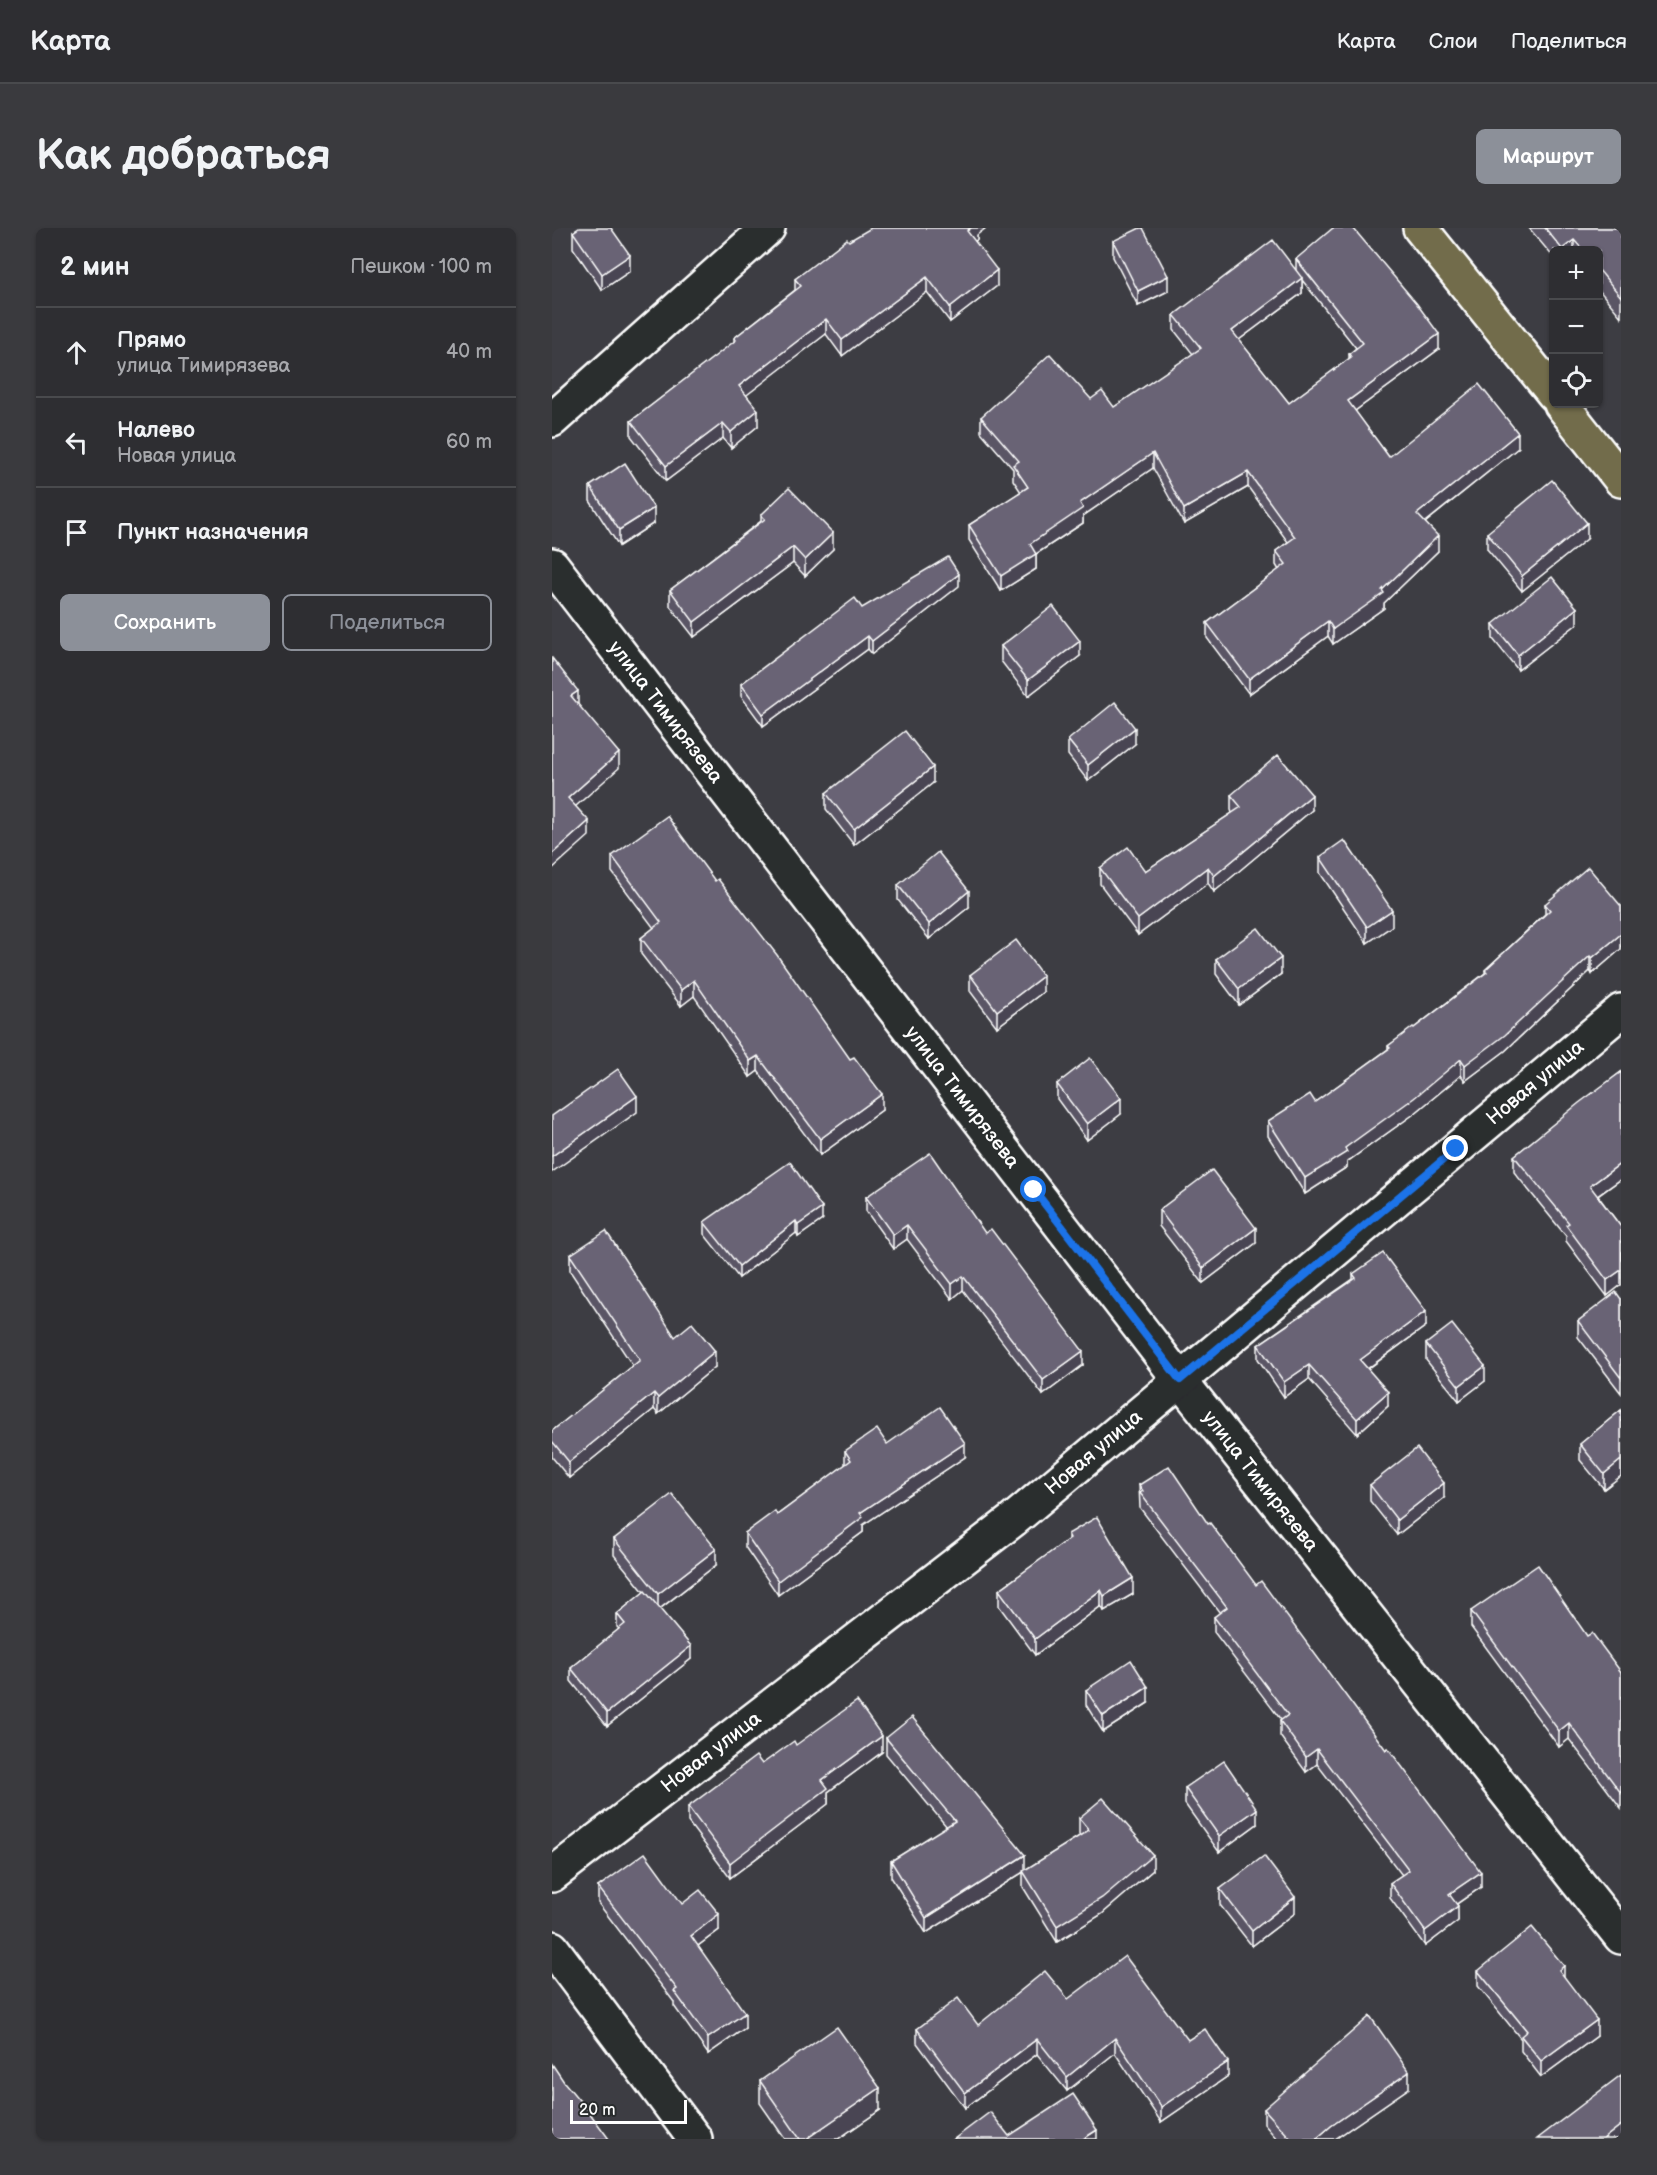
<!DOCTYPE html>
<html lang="ru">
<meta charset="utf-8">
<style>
:root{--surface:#2e2e32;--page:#3a3a3e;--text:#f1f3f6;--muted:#a7a8ac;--line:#494a4d;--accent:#8c9099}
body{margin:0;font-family:"Balsamiq Sans",sans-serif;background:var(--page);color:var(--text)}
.controls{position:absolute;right:18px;top:18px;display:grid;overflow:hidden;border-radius:9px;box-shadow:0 2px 4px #0004}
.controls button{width:54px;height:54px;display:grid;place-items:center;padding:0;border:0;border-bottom:2px solid var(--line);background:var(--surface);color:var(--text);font:30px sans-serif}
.scale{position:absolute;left:18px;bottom:15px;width:117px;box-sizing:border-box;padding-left:6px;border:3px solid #fff;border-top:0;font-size:16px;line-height:21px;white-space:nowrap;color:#fff;-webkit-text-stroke:4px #2a2d2e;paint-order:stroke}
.stop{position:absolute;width:18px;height:18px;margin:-14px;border:4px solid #1a73e8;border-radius:50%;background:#fff}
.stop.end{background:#1a73e8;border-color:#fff;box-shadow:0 2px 6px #0008}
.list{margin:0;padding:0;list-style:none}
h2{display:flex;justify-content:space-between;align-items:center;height:78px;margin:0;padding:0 24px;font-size:26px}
h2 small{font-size:20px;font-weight:400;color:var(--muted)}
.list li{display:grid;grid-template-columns:39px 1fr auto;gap:18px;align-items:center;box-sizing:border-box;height:90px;padding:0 24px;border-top:2px solid var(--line)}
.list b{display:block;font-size:22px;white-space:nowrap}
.list p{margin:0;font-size:20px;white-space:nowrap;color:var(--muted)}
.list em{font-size:20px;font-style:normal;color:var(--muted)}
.actions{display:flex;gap:12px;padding:18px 24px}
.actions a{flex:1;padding:14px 0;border:2px solid var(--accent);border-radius:9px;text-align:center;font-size:21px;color:var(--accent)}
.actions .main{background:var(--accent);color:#fff}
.icon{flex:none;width:33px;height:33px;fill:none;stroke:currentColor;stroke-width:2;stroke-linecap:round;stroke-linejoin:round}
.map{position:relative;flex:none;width:1069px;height:1911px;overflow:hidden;border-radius:9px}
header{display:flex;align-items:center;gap:36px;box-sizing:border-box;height:84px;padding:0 30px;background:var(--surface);border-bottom:2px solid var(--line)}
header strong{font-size:28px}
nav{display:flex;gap:33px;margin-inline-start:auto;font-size:21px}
.intro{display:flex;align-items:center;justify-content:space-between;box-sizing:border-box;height:144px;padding:0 36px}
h1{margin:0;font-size:42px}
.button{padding:15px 27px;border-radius:9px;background:var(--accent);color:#fff;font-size:21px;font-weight:700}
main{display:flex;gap:36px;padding:0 36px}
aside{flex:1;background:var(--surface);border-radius:9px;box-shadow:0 2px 4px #0004}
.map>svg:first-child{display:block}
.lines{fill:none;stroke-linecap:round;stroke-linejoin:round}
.minor-casing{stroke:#fff;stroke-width:38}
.primary-casing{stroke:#fff;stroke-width:38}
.minor{stroke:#2a2d2e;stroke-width:33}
.primary{stroke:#726c4b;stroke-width:33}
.wall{fill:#5a5565;stroke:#fff;stroke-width:1.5;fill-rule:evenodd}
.shaded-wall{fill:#4a4552;stroke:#fff;stroke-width:1.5}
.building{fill:#696375;stroke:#fff;stroke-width:1.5}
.route{stroke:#1a73e8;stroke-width:8}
.labels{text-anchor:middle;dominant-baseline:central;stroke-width:4.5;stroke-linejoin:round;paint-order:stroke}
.street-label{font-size:20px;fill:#fff;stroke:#2a2d2e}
</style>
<header>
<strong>Карта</strong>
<nav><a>Карта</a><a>Слои</a><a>Поделиться</a></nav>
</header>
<div class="intro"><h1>Как добраться</h1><a class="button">Маршрут</a></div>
<main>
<aside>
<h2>2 мин<small>Пешком · 100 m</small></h2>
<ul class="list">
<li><svg class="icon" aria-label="ahead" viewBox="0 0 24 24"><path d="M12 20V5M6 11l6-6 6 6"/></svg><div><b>Прямо</b><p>улица Тимирязева</p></div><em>40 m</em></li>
<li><svg class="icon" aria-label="left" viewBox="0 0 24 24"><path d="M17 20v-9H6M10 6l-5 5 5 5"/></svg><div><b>Налево</b><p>Новая улица</p></div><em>60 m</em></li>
<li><svg class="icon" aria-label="arrive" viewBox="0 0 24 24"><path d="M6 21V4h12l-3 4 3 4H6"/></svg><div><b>Пункт назначения</b></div></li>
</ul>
<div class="actions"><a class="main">Сохранить</a><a>Поделиться</a></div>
</aside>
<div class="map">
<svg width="1069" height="1911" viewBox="0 0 1069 1911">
<rect width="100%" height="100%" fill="#3d3d43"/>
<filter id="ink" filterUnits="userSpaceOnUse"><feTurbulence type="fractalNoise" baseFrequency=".0167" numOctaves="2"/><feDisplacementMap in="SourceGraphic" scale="12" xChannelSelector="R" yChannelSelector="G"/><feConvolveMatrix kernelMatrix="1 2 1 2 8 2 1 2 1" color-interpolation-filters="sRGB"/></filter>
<g filter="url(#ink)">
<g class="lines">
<defs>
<g id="minor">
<path d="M0 192 216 0"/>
<path id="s1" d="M0 337 628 1152 1069 1709"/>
<path id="s2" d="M0 1647 461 1292 1069 783"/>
<path d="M0 1720 143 1911"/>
</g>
<g id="primary">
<path d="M868 0 1002 166"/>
<path d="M1009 176 1069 252"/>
</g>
</defs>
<use href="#minor" class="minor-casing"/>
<use href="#primary" class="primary-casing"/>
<use href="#minor" class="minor"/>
<use href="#primary" class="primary"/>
</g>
<g class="wall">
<path d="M977 0H1069V89L1047 62V22H1002V30Z"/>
<path d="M21 4 78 43 50 62 21 20Z"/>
<path d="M425 7V12L423 13 445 58 398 94 375 64 290 128 274 106 194 167 206 198 179 220 171 210 114 253 79 208V193L182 114V110L243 62V51L297 13Z"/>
<path d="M561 13 616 63 586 78 561 29Z"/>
<path d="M744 31 887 121 803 183 837 229 966 220 873 295 886 323 832 375V380L781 416 776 408 697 466 655 410V395L727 342 724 337V323L736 314 696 259 632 296 601 240 531 288V295L484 326V341L449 363 417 312V297L469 264 461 252V241L429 204V189L539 171 562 179 641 126 622 102V87L744 43ZM750 52 804 120 797 126V131L737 175 687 112 750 65Z"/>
<path d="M38 258 102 295 67 318 38 273Z"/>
<path d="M209 287 281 321 253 348 241 335 142 409 118 378V362L209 293Z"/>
<path d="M935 305 1035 311 970 363 935 321Z"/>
<path d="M407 358 320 426 316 421 211 498 189 468V456L310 380Z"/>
<path d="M941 396H1025L966 442 941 411Z"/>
<path d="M449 418 528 428 476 468 449 433Z"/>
<path d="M516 512 583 516 536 553 516 527Z"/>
<path d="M381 555 302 617 274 581V565Z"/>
<path d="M679 567 760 582 662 664 656 655 586 707 548 656V640L593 643 680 585 679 582Z"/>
<path d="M60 628 330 882 268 927 206 843 198 849 142 768 129 778 89 726V710L102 700 60 644Z"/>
<path d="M768 629 840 698 815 715 768 645Z"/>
<path d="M346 657 417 679 377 711 346 672Z"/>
<path d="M993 676 1069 678V721L1040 746 1038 743 953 823 913 853 909 847 862 886 795 934V939L753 966 716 908V893L763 874 836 821V818L862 800 933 745V742L993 686Z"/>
<path d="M664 731 729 746 687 777 664 746Z"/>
<path d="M418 747 491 764 445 799 418 763Z"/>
<path d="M1069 844V951L1046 968 1069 999V1057L1055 1068 1014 1013V1008L962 944V928Z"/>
<path d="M505 856 569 886 535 912 505 871Z"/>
<path d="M314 969 433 1005 531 1137 491 1167 411 1062 400 1071 355 1011 341 1021 314 983Z"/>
<path d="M607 982 704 1015 651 1055 607 998Z"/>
<path d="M270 992 246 1009 244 1005 187 1050 152 1006V994Z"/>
<path d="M18 1027 123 1109 163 1139 106 1186 102 1181 17 1250 0 1229V1203L81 1138 18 1043Z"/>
<path d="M801 1046 874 1098 816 1141 836 1178 805 1206 757 1151 732 1169 706 1131V1117L801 1051Z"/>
<path d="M1069 1071V1165L1026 1109V1093Z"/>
<path d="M874 1116 933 1153 907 1173 874 1132Z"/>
<path d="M1069 1182V1248L1052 1261 1028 1232V1216Z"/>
<path d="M335 1216 413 1229 311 1297V1304L226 1367 193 1319V1305L225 1287 293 1237V1223Z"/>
<path d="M587 1257 656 1296 929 1659 905 1676 906 1693 873 1718 838 1670V1655L850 1647 765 1536 754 1544 728 1508V1493L729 1492 662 1404V1389L668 1385 588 1280Z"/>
<path d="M818 1257 892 1270 845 1307 818 1273Z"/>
<path d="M516 1306 581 1366 552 1383 549 1378 483 1427 447 1378V1362L516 1312Z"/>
<path d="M62 1311 164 1337 108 1381 139 1431 55 1498 19 1453V1440L67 1401 65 1399V1386L92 1364 62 1327Z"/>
<path d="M919 1383 1035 1408 1069 1444V1580L1017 1511 1007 1519 919 1399Z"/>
<path d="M534 1462 596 1475 551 1504 534 1477Z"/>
<path d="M334 1510 473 1642 528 1608 527 1606V1590L601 1642 550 1686 505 1714 471 1659V1644L374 1705 339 1649V1633L395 1599 334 1526Z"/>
<path d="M244 1517 330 1524 276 1564V1576L178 1650 136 1594V1579L210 1536Z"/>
<path d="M633 1560 705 1596 667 1624 633 1576Z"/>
<path d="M46 1659 130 1676 167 1702 146 1718 193 1800 156 1826 122 1778V1774L46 1675Z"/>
<path d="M668 1661 743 1685 700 1718 668 1677Z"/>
<path d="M926 1743 1012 1749 1045 1808 989 1849 969 1823V1811L926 1758Z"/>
<path d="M516 1771 636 1812 676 1848 609 1894 563 1825 515 1863 485 1826 413 1880 365 1815V1801L426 1797Z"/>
<path d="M208 1853 328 1882 286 1911H233L208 1875Z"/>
<path d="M857 1860 783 1911H725L712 1896V1881Z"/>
</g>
<g class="shaded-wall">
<path d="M419 0H434L425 7V12L415 18V3Z"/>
<path d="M1022 12V22H1010V21Z"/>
<path d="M78 27V43L50 62V46Z"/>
<path d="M445 42V58L398 94V79Z"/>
<path d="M616 48V63L586 78V63Z"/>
<path d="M375 49V64L290 128V112Z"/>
<path d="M750 50V65L680 117V103Z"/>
<path d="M274 91V106L187 173V158Z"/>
<path d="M887 106V121L796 188V173Z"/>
<path d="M206 182V198L179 220V204Z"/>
<path d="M171 195V210L114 253V238Z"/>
<path d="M966 205V220L865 301V286Z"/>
<path d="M601 225V240L531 288V295L484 326V341L449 363V348L478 316 528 275Z"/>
<path d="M696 244V259L632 296V281Z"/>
<path d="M102 280V295L67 318V302Z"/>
<path d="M1035 295V311L970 363V348Z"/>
<path d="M281 305V321L253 348V332Z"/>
<path d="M886 308V323L832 375V380L781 416V401L830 362Z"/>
<path d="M241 319V335L142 409V394Z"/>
<path d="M407 346V358L320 426V413Z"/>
<path d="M1025 380V396L966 442V427Z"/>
<path d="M776 393V408L697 466V451Z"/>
<path d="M316 408V421L211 498V486Z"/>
<path d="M528 413V428L476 468V452Z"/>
<path d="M26 463V477L19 468Z"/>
<path d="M583 500V516L536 553V537Z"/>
<path d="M67 525V540L16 585V570Z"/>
<path d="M381 539V555L302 617V601Z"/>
<path d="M760 567V582L662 664V648Z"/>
<path d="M37 593V608L0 641V626Z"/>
<path d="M656 639V655L586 707V691Z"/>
<path d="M417 663V679L377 711V696Z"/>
<path d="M840 682V698L815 715V699Z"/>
<path d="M1069 706V721L1040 746V730Z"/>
<path d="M1038 728V743L953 823 913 853V837Z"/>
<path d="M729 730V746L687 777V761Z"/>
<path d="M491 748V764L445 799V783Z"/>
<path d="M142 752V768L129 778V762Z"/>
<path d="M206 828V843L198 849V833Z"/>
<path d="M909 831V847L862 886 795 934V939L753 966V950Z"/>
<path d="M330 866V882L268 927V911Z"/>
<path d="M85 868V884L0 944V928Z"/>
<path d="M569 870V886L535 912V896Z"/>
<path d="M1069 935V951L1038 973V958Z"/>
<path d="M270 980V992L246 1009V997Z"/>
<path d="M244 993V1005L187 1050V1038Z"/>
<path d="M355 997V1011L341 1021V1007Z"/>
<path d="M704 1000V1015L651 1055V1040Z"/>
<path d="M1069 1042V1057L1055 1068V1052Z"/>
<path d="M411 1048V1062L400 1071V1056Z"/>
<path d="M874 1083V1098L808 1146V1132Z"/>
<path d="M163 1123V1139L106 1186V1170Z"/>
<path d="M531 1123V1137L491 1167V1152Z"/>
<path d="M757 1137V1151L732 1169V1154Z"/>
<path d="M933 1138V1153L907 1173V1158Z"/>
<path d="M836 1164V1178L805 1206V1191Z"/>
<path d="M102 1165V1181L17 1250V1234Z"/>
<path d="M413 1215V1229L311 1297V1304L226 1367V1353L308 1285Z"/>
<path d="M1069 1232V1248L1052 1261V1246Z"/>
<path d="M892 1255V1270L845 1307V1292Z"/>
<path d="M164 1321V1337L106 1382V1366Z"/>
<path d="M581 1350V1366L552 1383V1368Z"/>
<path d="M549 1362V1378L483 1427V1411Z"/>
<path d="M139 1418V1431L55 1498V1485Z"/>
<path d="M596 1459V1475L551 1504V1488Z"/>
<path d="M1017 1495V1511L1007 1519V1503Z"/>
<path d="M330 1508V1524L276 1564V1576L178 1650V1635L270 1552Z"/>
<path d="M765 1521V1536L754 1544V1529Z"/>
<path d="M705 1581V1596L667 1624V1608Z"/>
<path d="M473 1627V1643L374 1705V1690Z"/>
<path d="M601 1627V1642L550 1686 505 1714V1698Z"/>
<path d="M929 1644V1659L897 1681V1666Z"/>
<path d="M743 1669V1685L700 1718V1703Z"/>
<path d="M906 1678V1693L873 1718V1703Z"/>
<path d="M167 1686V1702L139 1723V1708Z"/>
<path d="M1012 1738V1754L1007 1742Z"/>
<path d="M193 1785V1800L156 1826V1810Z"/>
<path d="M1045 1792V1808L989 1849V1833Z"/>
<path d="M563 1810V1825L515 1863V1849Z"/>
<path d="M485 1811V1826L413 1880V1865Z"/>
<path d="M676 1834V1848L609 1894V1879Z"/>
<path d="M857 1844V1860L783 1911H764L779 1898Z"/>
<path d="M328 1860V1882L286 1911H254Z"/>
<path d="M1069 1897V1911H1051Z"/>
<path d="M545 1902V1911H531Z"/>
</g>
<g class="building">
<path d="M27 0H59L78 27 50 46 21 4Z"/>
<path d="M319 0H419L415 3 445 42 398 79 375 49 290 112 274 91 187 158 206 182 179 204 171 195 114 238 79 193 184 112 182 110 249 58 243 51 295 11 297 13Z"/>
<path d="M588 0H591L616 48 586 63 561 13Z"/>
<path d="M781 0H801L865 76 887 106 796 173 837 229 927 156 966 205 865 286 886 308 830 362 832 365 781 401 776 393 697 451 655 395 734 336 724 323 743 309 696 244 632 281 601 225 528 275 531 280 478 316 484 326 449 348 417 297 476 259 461 237 467 233 429 189 498 126 539 171 550 163 562 179 649 120 622 87 721 12 750 50 680 103 737 175 799 129 797 126 811 115 744 31Z"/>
<path d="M993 0H1069V69L1047 42V22H1031L1022 12 1010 21Z"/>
<path d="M73 235 102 280 67 302 38 258Z"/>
<path d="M1000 252 1035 295 970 348 935 305Z"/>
<path d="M237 260 281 305 253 332 241 319 142 394 118 362 213 291 209 287Z"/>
<path d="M396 329 407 346 320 413 316 408 211 486 189 456 303 370 310 380Z"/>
<path d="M1000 349 1025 380 966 427 941 396Z"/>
<path d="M501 378 528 413 476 452 449 418Z"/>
<path d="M0 430 26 463 19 468 67 525 16 570 37 593 0 626Z"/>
<path d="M563 474 583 500 536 537 516 512Z"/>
<path d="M353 503 381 539 302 601 274 565Z"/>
<path d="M726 527 760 567 662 648 656 639 586 691 548 640 576 619 593 643 689 579 679 567Z"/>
<path d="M115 588 163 653 166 651 225 727 298 831 302 829 330 866 268 911 206 828 198 833 142 752 129 762 89 710 109 694 60 628Z"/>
<path d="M792 612 840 682 815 699 768 629Z"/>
<path d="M386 624 417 663 377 696 346 657Z"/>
<path d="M1036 639 1069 678V706L1040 730 1038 728 953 807 913 837 909 831 862 870 793 920 795 924 753 950 716 893 758 866 763 874 838 820 836 818 861 799 862 800 935 744 933 742 998 682 993 676Z"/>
<path d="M706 700 729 730 687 761 664 731Z"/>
<path d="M464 712 491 748 445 783 418 747Z"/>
<path d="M538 830 569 870 535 896 505 856Z"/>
<path d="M66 841 85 868 0 928V888Z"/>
<path d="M1069 844V935L1038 958 1069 999V1042L1055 1052 1014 997 1017 995 962 928 1027 875Z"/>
<path d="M378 925 433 1005 439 1001 531 1123 491 1152 411 1048 400 1056 355 997 341 1007 314 969Z"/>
<path d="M238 934 270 980 246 997 244 993 187 1038 152 994Z"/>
<path d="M660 942 704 1000 651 1040 607 982Z"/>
<path d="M54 1003 123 1109 140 1095 163 1123 106 1170 102 1165 17 1234 0 1213V1203L88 1132 18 1027Z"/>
<path d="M831 1025 874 1083 808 1132 836 1164 805 1191 757 1137 732 1154 706 1117 804 1050 801 1046Z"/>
<path d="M1064 1064 1069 1071V1150L1026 1093Z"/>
<path d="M900 1096 933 1138 907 1158 874 1116Z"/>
<path d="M388 1179 413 1215 308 1285 311 1289 226 1353 193 1305 223 1283 225 1287 299 1232 293 1223 325 1201 335 1216Z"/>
<path d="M1069 1182V1232L1052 1246 1028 1216Z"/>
<path d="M865 1220 892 1255 845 1292 818 1257Z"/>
<path d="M617 1238 656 1296 658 1295 704 1357 709 1353 834 1522 836 1520 929 1644 897 1666 906 1678 873 1703 838 1655 857 1642 765 1521 754 1529 728 1493 736 1487 662 1389 675 1379 588 1265 591 1263 587 1257Z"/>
<path d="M120 1266 164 1321 106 1366 62 1311Z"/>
<path d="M545 1289 581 1350 552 1368 549 1362 483 1411 447 1362 518 1310 516 1306Z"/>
<path d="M986 1337 1035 1408 1040 1405 1069 1444V1565L1017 1495 1007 1503 919 1383Z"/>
<path d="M93 1363 139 1418 55 1485 19 1440 73 1396 65 1386Z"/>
<path d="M579 1432 596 1459 551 1488 534 1462Z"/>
<path d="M305 1473 330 1508 270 1552 276 1560 178 1635 136 1579 204 1528 210 1536 242 1513 244 1517Z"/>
<path d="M360 1489 473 1627 374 1690 339 1633 403 1593 334 1510Z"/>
<path d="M672 1533 705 1581 667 1608 633 1560Z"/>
<path d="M551 1570 601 1627 550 1670 505 1698 471 1643 537 1602 527 1590Z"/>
<path d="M93 1625 130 1676 148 1662 167 1686 139 1708 193 1785 156 1810 122 1763 125 1761 46 1659Z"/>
<path d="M712 1628 743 1669 700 1703 668 1661Z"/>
<path d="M980 1699 1012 1738 1007 1742 1045 1792 989 1833 969 1808 975 1803 926 1743Z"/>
<path d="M573 1728 636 1812 653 1801 676 1834 609 1879 563 1810 515 1849 485 1811 413 1865 365 1801 406 1770 426 1797 493 1743 516 1771Z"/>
<path d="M818 1788 857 1844 779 1898 764 1911H739L712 1881Z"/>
<path d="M285 1799 328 1860 254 1911H248L208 1853Z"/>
<path d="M0 1836 12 1854 37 1884 57 1911H0Z"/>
<path d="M1069 1847V1897L1051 1911H985Z"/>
<path d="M521 1866 545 1902 531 1911H402L438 1884 457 1908Z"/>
</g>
</g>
<g class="lines" filter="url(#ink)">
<path class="route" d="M482 962 628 1152 904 921"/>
</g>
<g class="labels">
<g class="street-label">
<text stroke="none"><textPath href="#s1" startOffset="186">улица Тимирязева</textPath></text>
<text stroke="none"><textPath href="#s2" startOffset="1263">Новая улица</textPath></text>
<text stroke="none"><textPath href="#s1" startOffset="672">улица Тимирязева</textPath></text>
<text stroke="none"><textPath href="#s2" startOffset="687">Новая улица</textPath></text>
<text stroke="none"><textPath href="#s1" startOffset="1158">улица Тимирязева</textPath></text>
<text stroke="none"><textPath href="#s2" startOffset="201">Новая улица</textPath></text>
</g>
</g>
</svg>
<div class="controls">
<button>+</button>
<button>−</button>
<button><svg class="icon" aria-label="locate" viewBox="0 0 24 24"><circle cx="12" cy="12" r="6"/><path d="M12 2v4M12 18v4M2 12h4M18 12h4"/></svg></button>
</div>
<div class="scale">20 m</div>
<div class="stop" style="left:482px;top:962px"></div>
<div class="stop end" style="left:904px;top:921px"></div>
</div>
</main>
